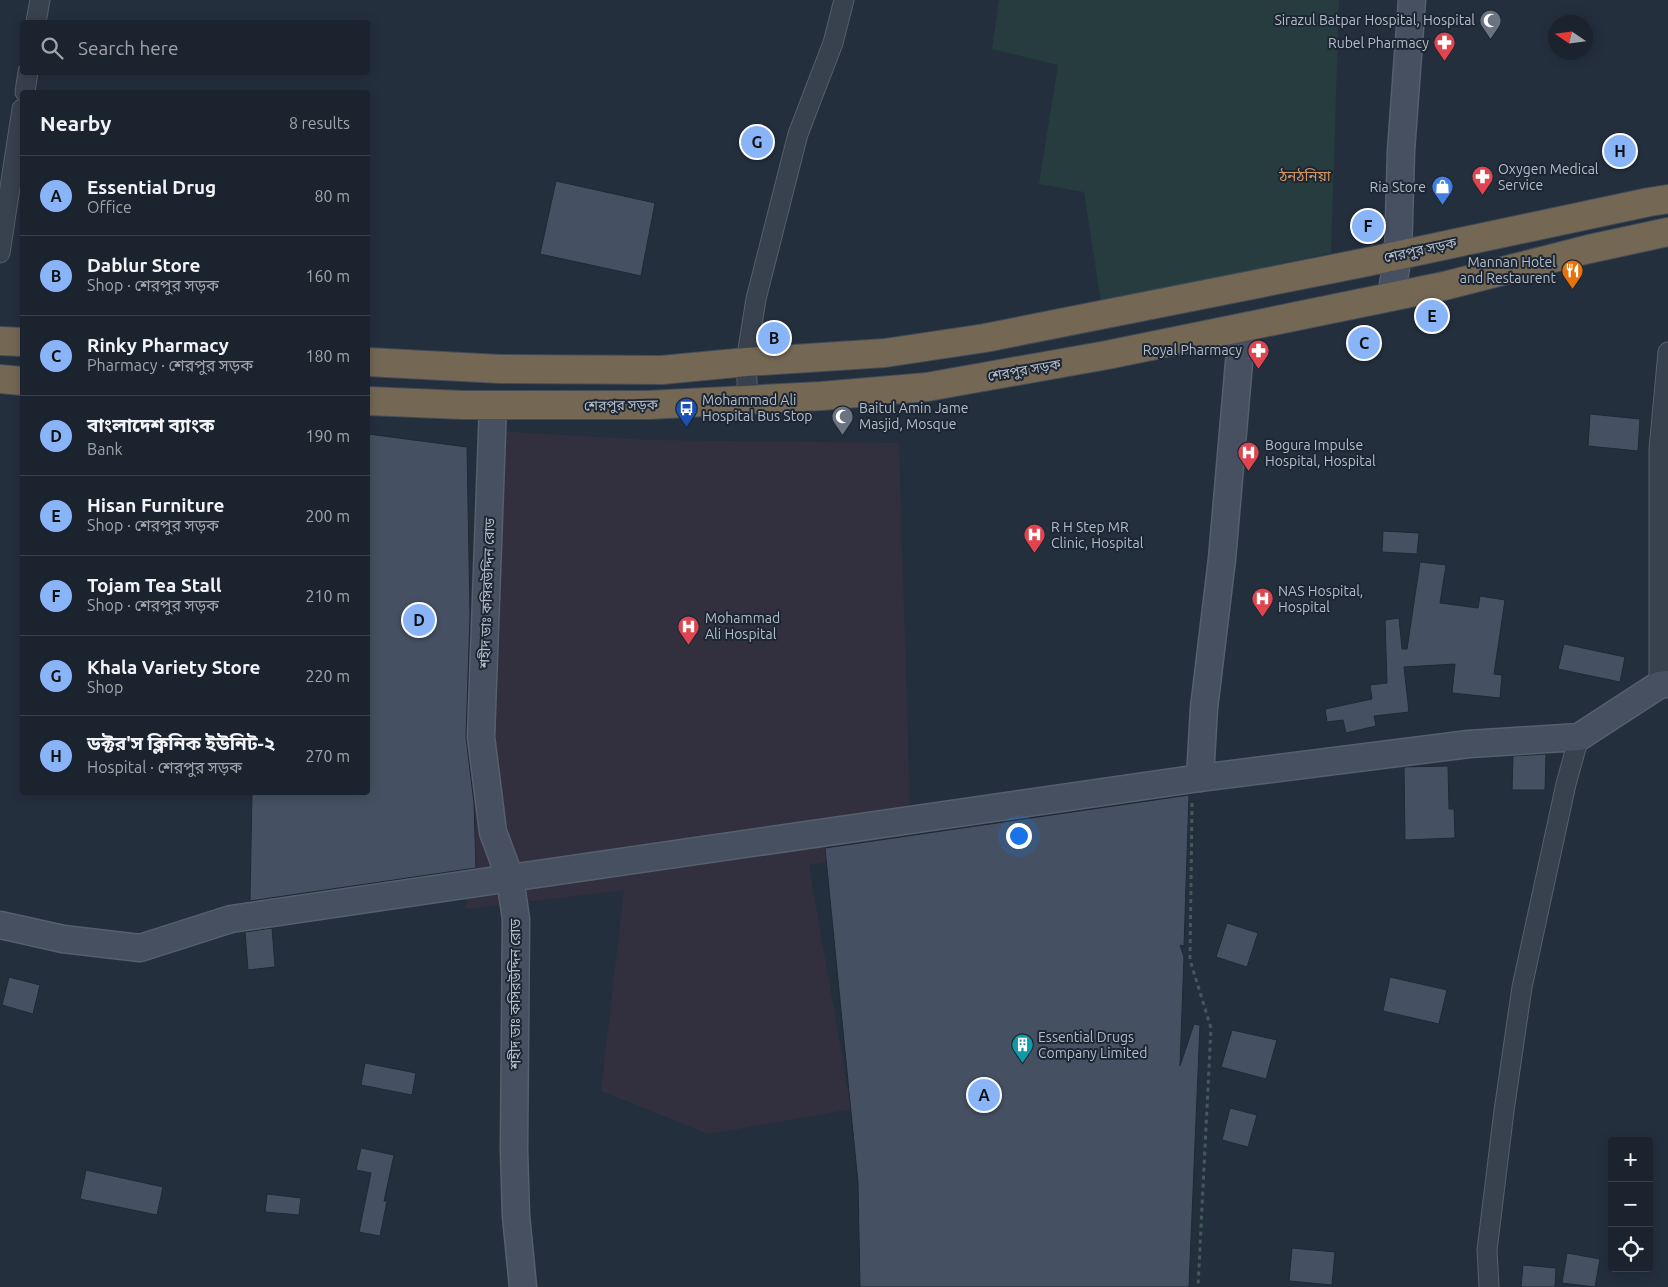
<!DOCTYPE html>
<meta charset="utf-8">
<style>
:root{--surface:#1b232e;--page:#242b36;--text:#f1f3f6;--muted:#a0a4aa;--line:#39404a;--accent:#8ab4f8}
body{margin:0;font-family:Ubuntu,"Noto Sans Bengali",sans-serif;background:var(--page);color:var(--text)}
.controls{position:absolute;right:15px;bottom:15px;display:grid;overflow:hidden;border-radius:5px;box-shadow:0 2px 12px #0003}
.controls button{width:45px;height:45px;display:grid;place-items:center;padding:0;border:0;border-bottom:1px solid var(--line);background:var(--surface);color:var(--text);font:25px sans-serif}
.compass{position:absolute;left:1548px;top:15px;width:45px;height:45px;border-radius:50%;background:var(--surface);box-shadow:0 2px 12px #0003;rotate:283deg}
.you{position:absolute;left:1018px;top:835px;width:18px;height:18px;margin:-12px;border:4px solid #fff;border-radius:50%;background:#1a73e8;box-shadow:0 0 0 8px #1a73e833}
.badge{display:grid;place-items:center;width:32px;height:32px;border-radius:50%;background:var(--accent);color:#111;font-size:16px;font-weight:700}
.pin{position:absolute;translate:-50% -50%;border:2px solid #fff;box-shadow:0 1px 5px #0006}
.list{margin:0;padding:0;list-style:none}
h2{display:flex;justify-content:space-between;align-items:center;height:65px;margin:0;padding:0 20px;font-size:21px}
h2 small{font-size:16px;font-weight:400;color:var(--muted)}
.list li{display:grid;grid-template-columns:32px 1fr auto;gap:15px;align-items:center;box-sizing:border-box;height:80px;padding:0 20px;border-top:1px solid var(--line)}
.list b{display:block;font-size:19px;white-space:nowrap}
.list p{margin:0;font-size:16px;white-space:nowrap;color:var(--muted)}
.list em{font-size:16px;font-style:normal;color:var(--muted)}
.icon{flex:none;width:28px;height:28px;fill:none;stroke:currentColor;stroke-width:2;stroke-linecap:round;stroke-linejoin:round}
.map{position:relative;flex:none;width:1668px;height:1287px;overflow:hidden}
.search{position:absolute;background:var(--surface);box-shadow:0 2px 12px #0003;left:20px;top:20px;width:350px;height:55px;display:flex;align-items:center;gap:12px;box-sizing:border-box;padding:0 18px;border-radius:5px;color:var(--muted);font-size:19px}
.panel{position:absolute;background:var(--surface);box-shadow:0 2px 12px #0003;left:20px;top:90px;width:350px;height:705px;border-radius:5px}
.map>svg:first-child{display:block}
.medical{fill:#32303f}
.green{fill:#263c3f}
.building{fill:#455162;stroke:#1f2835}
.lines{fill:none;stroke-linecap:round;stroke-linejoin:round}
.street-casing{stroke:#565f6c;stroke-width:21}
.secondary-casing{stroke:#565f6c;stroke-width:29}
.highway-casing{stroke:#434c59;stroke-width:30}
.path{stroke:#44595c;stroke-width:3;stroke-dasharray:4 4;stroke-linecap:butt}
.street{stroke:#38414e;stroke-width:19}
.secondary{stroke:#465061;stroke-width:26}
.highway{stroke:#746855;stroke-width:28}
.labels{text-anchor:middle;dominant-baseline:central;stroke-width:4;stroke-linejoin:round;paint-order:stroke}
.poi-label{font-size:14px;fill:#b4bcc9;stroke:#1d2633;text-anchor:start}
.street-label{font-size:14px;fill:#b4bcc9;stroke:#1d2633}
.neighbourhood-label{font-size:15px;fill:#d59563;stroke:#1d2633}
</style>
<div class="map">
<svg width="1668" height="1287" viewBox="0 0 1668 1287">
<rect width="100%" height="100%" fill="#242f3e"/>
<path class="medical" d="M480 430 648 440 899 443 911 847 809 865 851 1109 709 1134 601 1091 624 890 466 909Z"/>
<path class="green" d="M999 0H1339L1331 253 1101 302 1084 192 1039 184 1058 65 992 49Z"/>
<g class="building">
<path d="M556 181 655 203 641 276 540 254Z"/>
<path d="M1590 414 1640 419 1638 451 1588 446Z"/>
<path d="M368 434 467 447 470 616 466 737 474 803 476 868 250 901 252 792H368Z"/>
<path d="M1383 531 1419 533 1417 554 1382 552Z"/>
<path d="M1420 562 1446 565 1440 603 1478 608 1480 596 1505 600 1494 674 1502 675 1500 698 1452 693 1455 664 1404 667 1409 712 1374 716 1376 726 1346 733 1343 720 1327 722 1325 709 1372 699 1370 685 1387 683 1385 620 1399 618 1402 649H1407Z"/>
<path d="M1564 644 1625 657 1620 682 1558 669Z"/>
<path d="M1546 754 1545 790H1512L1513 756Z"/>
<path d="M1448 766 1449 809H1454L1455 838 1405 840 1404 767Z"/>
<path d="M1189 795 1184 946 1180 945 1184 957 1180 1066 1194 1024 1200 1025 1189 1287H860L858 1183 825 848Z"/>
<path d="M1227 923 1258 933 1247 967 1216 957Z"/>
<path d="M272 928 275 967 248 970 245 932Z"/>
<path d="M9 977 40 985 33 1014 2 1005Z"/>
<path d="M1390 977 1447 990 1439 1024 1383 1011Z"/>
<path d="M1232 1030 1277 1040 1266 1079 1221 1067Z"/>
<path d="M365 1063 416 1073 412 1095 361 1085Z"/>
<path d="M1230 1108 1257 1115 1248 1147 1222 1140Z"/>
<path d="M361 1148 394 1155 384 1201H387L380 1236 359 1232 371 1173 356 1170Z"/>
<path d="M86 1170 163 1187 157 1215 80 1199Z"/>
<path d="M267 1194 301 1198 299 1215 265 1212Z"/>
<path d="M1292 1248 1335 1252 1332 1285 1289 1281Z"/>
<path d="M1567 1253 1600 1259 1595 1287 1562 1283Z"/>
<path d="M1523 1265 1556 1268 1555 1287H1521Z"/>
</g>
<g class="lines">
<defs>
<g id="street">
<path d="M36 22 40 0"/>
<path d="M25 92 28 72"/>
<path d="M0 253 22 109"/>
<path d="M748 400 746 362 756 299 798 134 833 43 844 0"/>
<path d="M1659 685V449L1668 352"/>
<path d="M1489 1287 1487 1250 1504 1111 1522 987 1566 784 1579 737"/>
</g>
<g id="secondary">
<path d="M1391 297 1398 255 1401 151 1412 0"/>
<path d="M493 405 481 737 493 832 510 878 516 919 514 1150 516 1216 523 1287"/>
<path d="M1200 778 1204 708 1222 559 1242 328"/>
<path d="M0 925 63 939 140 948 231 919 510 878 1200 778 1469 744 1579 737 1659 685 1668 684"/>
</g>
<g id="highway">
<path d="M0 341 22 342"/>
<path d="M368 362 500 369 662 370 746 362 885 353 985 338 1362 263 1649 202 1668 199"/>
<path d="M0 379 22 381"/>
<path d="M368 401 463 405H648L821 396 927 387 1107 355 1444 286 1589 249 1668 232"/>
</g>
</defs>
<use href="#street" class="street-casing"/>
<use href="#secondary" class="secondary-casing"/>
<use href="#highway" class="highway-casing"/>
<path class="path" d="M1192 803 1190 960 1211 1028 1198 1287"/>
<use href="#street" class="street"/>
<use href="#secondary" class="secondary"/>
<use href="#highway" class="highway"/>
</g>
<defs>
<symbol id="mosque-pin" viewBox="-11 -11 22 30"><path d="M0 17L-7.5 6A9.5 9.5 0 1 1 7.5 6Z" fill="#6b7280" stroke="#1d2633"/><path d="M3.5-4.9A6 6 0 1 0 3.5 4.9A5 5 0 1 1 3.5-4.9Z" fill="#fff"/></symbol>
<symbol id="pharmacy-pin" viewBox="-11 -11 22 30"><path d="M0 17L-7.5 6A9.5 9.5 0 1 1 7.5 6Z" fill="#e0444e" stroke="#1d2633"/><path d="M-2-6h4v4h4v4h-4v4h-4v-4h-4v-4h4Z" fill="#fff"/></symbol>
<symbol id="shop-pin" viewBox="-11 -11 22 30"><path d="M0 17L-7.5 6A9.5 9.5 0 1 1 7.5 6Z" fill="#3f7fe0" stroke="#1d2633"/><path d="M-5-2.5h2.3a2.7 3.5 0 0 1 5.4 0H5L5.5 6h-11ZM-1.5-2.5h3a1.5 2.3 0 0 0-3 0Z" fill="#fff"/></symbol>
<symbol id="restaurant-pin" viewBox="-11 -11 22 30"><path d="M0 17L-7.5 6A9.5 9.5 0 1 1 7.5 6Z" fill="#e8710a" stroke="#1d2633"/><path d="M-5-6h1v4h1v-4h1v4h1v-4h1v5L-1.5 .5V6h-2V.5L-5-1ZM5-6V6H3V1.5H1.5Q1.5-4 5-6Z" fill="#fff"/></symbol>
<symbol id="bus-pin" viewBox="-11 -11 22 30"><path d="M0 17L-7.5 6A9.5 9.5 0 1 1 7.5 6Z" fill="#1a4fb4" stroke="#1d2633"/><path d="M-5-6H5V4H4V6H2V4H-2V6H-4V4H-5ZM-3.5-4V0h7V-4ZM-3.5 1.2v1.5H-2V1.2ZM2 1.2v1.5H3.5V1.2Z" fill="#fff"/></symbol>
<symbol id="hospital-pin" viewBox="-11 -11 22 30"><path d="M0 17L-7.5 6A9.5 9.5 0 1 1 7.5 6Z" fill="#e0444e" stroke="#1d2633"/><path d="M-5-5h3v3.5h4V-5h3V5h-3V1.5h-4V5h-3Z" fill="#fff"/></symbol>
<symbol id="building-pin" viewBox="-11 -11 22 30"><path d="M0 17L-7.5 6A9.5 9.5 0 1 1 7.5 6Z" fill="#0f9aa8" stroke="#1d2633"/><path d="M-4-6H4V6H1V3H-1V6H-4ZM-2.5-4.3h1.7v1.8h-1.7ZM.8-4.3h1.7v1.8H.8ZM-2.5-1h1.7V.8h-1.7ZM.8-1h1.7V.8H.8Z" fill="#fff"/></symbol>
</defs>
<g fill-rule="evenodd">
<use href="#mosque-pin" x="1478" y="8" width="25" height="34"/>
<use href="#pharmacy-pin" x="1432" y="30" width="25" height="34"/>
<use href="#pharmacy-pin" x="1470" y="164" width="25" height="34"/>
<use href="#shop-pin" x="1430" y="174" width="25" height="34"/>
<use href="#restaurant-pin" x="1560" y="258" width="25" height="34"/>
<use href="#pharmacy-pin" x="1246" y="338" width="25" height="34"/>
<use href="#bus-pin" x="674" y="396" width="25" height="34"/>
<use href="#mosque-pin" x="830" y="404" width="25" height="34"/>
<use href="#hospital-pin" x="1236" y="440" width="25" height="34"/>
<use href="#hospital-pin" x="1022" y="522" width="25" height="34"/>
<use href="#hospital-pin" x="1250" y="586" width="25" height="34"/>
<use href="#hospital-pin" x="676" y="614" width="25" height="34"/>
<use href="#building-pin" x="1010" y="1032" width="25" height="34"/>
</g>
<g class="labels">
<g class="poi-label">
<text x="1475" y="20" text-anchor="end">Sirazul Batpar Hospital, Hospital</text>
<text x="1429" y="43" text-anchor="end">Rubel Pharmacy</text>
<text x="1498" y="169">Oxygen Medical<tspan x="1498" dy="16">Service</tspan></text>
<text x="1426" y="187" text-anchor="end">Ria Store</text>
<text x="1556" y="262" text-anchor="end">Mannan Hotel<tspan x="1556" dy="16">and Restaurent</tspan></text>
<text x="1242" y="350" text-anchor="end">Royal Pharmacy</text>
<text x="702" y="400">Mohammad Ali<tspan x="702" dy="16">Hospital Bus Stop</tspan></text>
<text x="859" y="408">Baitul Amin Jame<tspan x="859" dy="16">Masjid, Mosque</tspan></text>
<text x="1265" y="445">Bogura Impulse<tspan x="1265" dy="16">Hospital, Hospital</tspan></text>
<text x="1051" y="527">R H Step MR<tspan x="1051" dy="16">Clinic, Hospital</tspan></text>
<text x="1278" y="591">NAS Hospital,<tspan x="1278" dy="16">Hospital</tspan></text>
<text x="705" y="618">Mohammad<tspan x="705" dy="16">Ali Hospital</tspan></text>
<text x="1038" y="1037">Essential Drugs<tspan x="1038" dy="16">Company Limited</tspan></text>
</g>
<g class="street-label">
<text transform="translate(1420 250) rotate(-12)">শেরপুর সড়ক</text>
<text transform="translate(1024 370) rotate(-10)">শেরপুর সড়ক</text>
<text transform="translate(621 405) rotate(-1)">শেরপুর সড়ক</text>
<text transform="translate(487 593) rotate(-88)">শহীদ ডাঃ কসিরউদ্দিন রোড</text>
<text transform="translate(515 994) rotate(-90)">শহীদ ডাঃ কসিরউদ্দিন রোড</text>
</g>
<g class="neighbourhood-label">
<text x="1305" y="175">ঠনঠনিয়া</text>
</g>
</g>
</svg>
<div class="controls">
<button>+</button>
<button>−</button>
<button><svg class="icon" aria-label="locate" viewBox="0 0 24 24"><circle cx="12" cy="12" r="6"/><path d="M12 2v4M12 18v4M2 12h4M18 12h4"/></svg></button>
</div>
<svg class="compass" viewBox="-18 -18 36 36"><path d="M0-13l5 13h-10z" fill="#e53935"/><path d="M0 13l5-13h-10z" fill="#a0a4aa"/></svg>
<div class="you"></div>
<div class="pin badge" style="left:984px;top:1095px">A</div>
<div class="pin badge" style="left:774px;top:338px">B</div>
<div class="pin badge" style="left:1364px;top:343px">C</div>
<div class="pin badge" style="left:419px;top:620px">D</div>
<div class="pin badge" style="left:1432px;top:316px">E</div>
<div class="pin badge" style="left:1368px;top:226px">F</div>
<div class="pin badge" style="left:757px;top:142px">G</div>
<div class="pin badge" style="left:1620px;top:151px">H</div>
<div class="search"><svg class="icon" aria-label="search" viewBox="0 0 24 24"><circle cx="10" cy="10" r="6"/><path d="M15 15l6 6"/></svg>Search here</div>
<section class="panel">
<h2>Nearby<small>8 results</small></h2>
<ul class="list">
<li><span class="badge">A</span><div><b>Essential Drug</b><p>Office</p></div><em>80 m</em></li>
<li><span class="badge">B</span><div><b>Dablur Store</b><p>Shop · শেরপুর সড়ক</p></div><em>160 m</em></li>
<li><span class="badge">C</span><div><b>Rinky Pharmacy</b><p>Pharmacy · শেরপুর সড়ক</p></div><em>180 m</em></li>
<li><span class="badge">D</span><div><b>বাংলাদেশ ব্যাংক</b><p>Bank</p></div><em>190 m</em></li>
<li><span class="badge">E</span><div><b>Hisan Furniture</b><p>Shop · শেরপুর সড়ক</p></div><em>200 m</em></li>
<li><span class="badge">F</span><div><b>Tojam Tea Stall</b><p>Shop · শেরপুর সড়ক</p></div><em>210 m</em></li>
<li><span class="badge">G</span><div><b>Khala Variety Store</b><p>Shop</p></div><em>220 m</em></li>
<li><span class="badge">H</span><div><b>ডক্টর'স ক্লিনিক ইউনিট-২</b><p>Hospital · শেরপুর সড়ক</p></div><em>270 m</em></li>
</ul>
</section>
</div>
